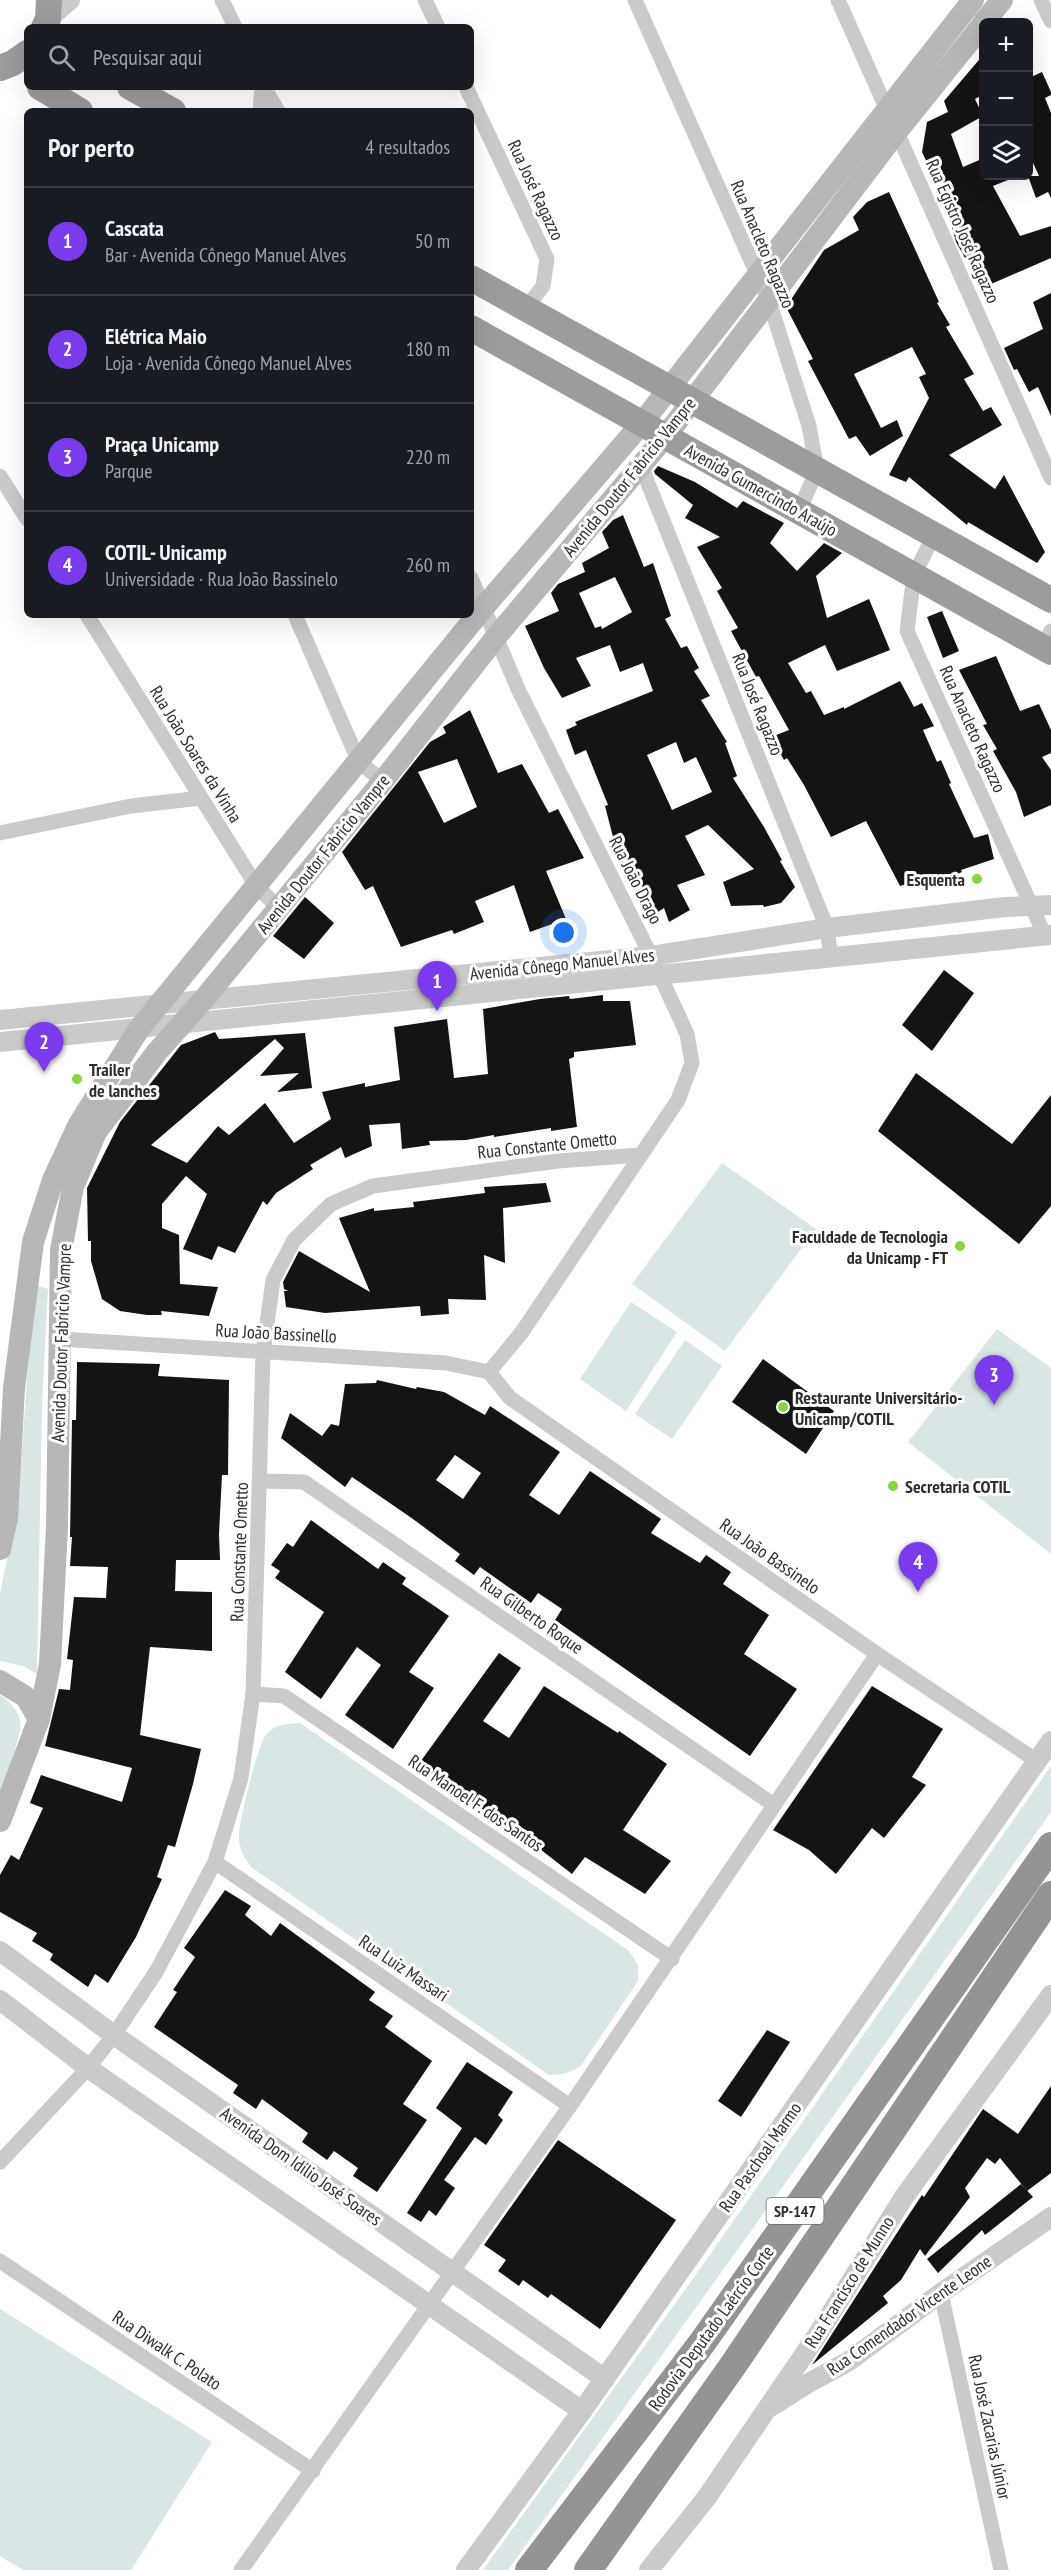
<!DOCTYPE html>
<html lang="pt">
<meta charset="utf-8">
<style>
:root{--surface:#171b24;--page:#20242c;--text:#f1f3f6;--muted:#9ea1a6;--line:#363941;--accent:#7c3aed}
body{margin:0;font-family:"PT Sans Narrow",sans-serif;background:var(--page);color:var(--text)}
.controls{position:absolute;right:18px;top:18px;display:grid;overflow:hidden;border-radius:9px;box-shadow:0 6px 24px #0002}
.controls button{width:54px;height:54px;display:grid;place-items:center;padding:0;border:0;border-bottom:2px solid var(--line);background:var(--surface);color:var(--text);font:30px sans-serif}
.you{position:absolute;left:564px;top:933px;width:21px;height:21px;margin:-15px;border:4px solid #fff;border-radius:50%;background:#1a73e8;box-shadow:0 0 0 9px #1a73e833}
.badge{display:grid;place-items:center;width:39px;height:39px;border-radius:50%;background:var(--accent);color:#fff;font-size:20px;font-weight:700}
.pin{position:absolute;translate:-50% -50px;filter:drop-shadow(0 2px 3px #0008)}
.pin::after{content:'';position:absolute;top:32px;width:21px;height:18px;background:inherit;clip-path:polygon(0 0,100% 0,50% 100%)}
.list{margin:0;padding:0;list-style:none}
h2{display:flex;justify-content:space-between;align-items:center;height:78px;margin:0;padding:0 24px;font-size:26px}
h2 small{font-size:20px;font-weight:400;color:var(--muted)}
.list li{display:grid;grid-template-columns:39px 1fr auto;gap:18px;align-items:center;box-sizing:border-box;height:108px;padding:0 24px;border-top:2px solid var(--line)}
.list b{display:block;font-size:22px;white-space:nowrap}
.list p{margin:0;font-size:20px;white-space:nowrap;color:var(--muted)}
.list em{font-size:20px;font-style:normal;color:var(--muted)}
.icon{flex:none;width:33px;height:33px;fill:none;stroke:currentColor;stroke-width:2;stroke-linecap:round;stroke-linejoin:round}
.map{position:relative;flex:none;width:1051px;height:2570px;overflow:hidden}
.search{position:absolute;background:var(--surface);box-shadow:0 6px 24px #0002;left:24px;top:24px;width:450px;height:66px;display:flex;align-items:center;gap:15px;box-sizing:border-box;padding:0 21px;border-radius:9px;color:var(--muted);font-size:22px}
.panel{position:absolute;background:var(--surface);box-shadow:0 6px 24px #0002;left:24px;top:108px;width:450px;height:510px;border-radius:9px}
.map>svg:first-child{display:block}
.green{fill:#d9e6e6}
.building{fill:#141414;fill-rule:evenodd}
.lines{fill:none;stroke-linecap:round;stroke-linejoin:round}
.minor{stroke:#cacaca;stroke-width:15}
.tertiary{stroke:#cacaca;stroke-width:20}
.secondary{stroke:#b7b7b7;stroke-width:22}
.trunk{stroke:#9c9c9c;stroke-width:26}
.motorway{stroke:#949494;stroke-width:28}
.poi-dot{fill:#85d73c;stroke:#fff;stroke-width:2}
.labels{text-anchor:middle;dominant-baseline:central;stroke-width:6;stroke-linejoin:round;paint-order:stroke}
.shield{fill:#fff;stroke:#6c6c6c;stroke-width:1.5}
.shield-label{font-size:16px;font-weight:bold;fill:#2d2d2d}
.street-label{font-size:18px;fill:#2d2d2d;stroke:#fff}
.poi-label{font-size:18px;font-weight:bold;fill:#2d2d2d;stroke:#fff;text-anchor:start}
</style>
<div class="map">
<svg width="1051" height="2570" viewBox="0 0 1051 2570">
<rect width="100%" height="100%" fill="#fff"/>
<g class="green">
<path d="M722 1163 816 1229 725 1351 632 1284Z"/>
<path d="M34 1285 48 1289 42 1405 37 1674 23 1666 0 1661V1594L18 1503Z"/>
<path d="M631 1302 677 1332 626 1411 580 1379Z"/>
<path d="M997 1329 1051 1368V1554L908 1442Z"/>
<path d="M685 1340 722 1366 672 1439 635 1414Z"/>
<path d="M0 1695C8 1700 19 1711 20 1721 23 1735 5 1777 0 1791Z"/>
<path d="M300 1723 629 1951 638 1965V1981L580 2067 564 2074 549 2075 251 1867C243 1856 238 1847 239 1833 240 1818 258 1744 266 1735 274 1724 287 1724 300 1723Z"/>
<path d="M1051 1766V1812L508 2570H483L690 2283Z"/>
<path d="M0 2309 212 2442 131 2570H23L0 2556Z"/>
</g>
<g class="building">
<path d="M984 54V94L975 99 983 116 951 134 963 167 984 158V176H1018L993 186 1020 236 1051 226V258L982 288 956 242 949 216 955 212 937 171 932 173 922 152 927 122 948 112 944 101Z"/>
<path d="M1042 72 1051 92V95L1045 98 1051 113V198L1048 192 1036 198 1028 176H1039L1029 154V78Z"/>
<path d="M889 192 939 302 937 303 950 325 946 327 974 374 964 379 983 411 991 407 1002 425 949 455 995 489 1004 475 1045 552 1037 563 968 522 967 525 909 477 906 482 889 475 929 398 919 377 926 374 912 347 854 374 881 428 897 420 903 436 870 456 856 436 849 439 808 361 813 359 786 307 824 250 859 230 853 217 867 202Z"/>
<path d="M1051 293V416L1038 387 1029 392 1017 369 1014 370 1004 348 1043 329 1033 302Z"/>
<path d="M658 466 695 482 737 508 743 501 784 523 770 543 797 571 824 543 842 553 816 576 827 618 869 599 890 650 837 671 825 645 788 663 806 693 811 691 824 715 844 707V709L900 681 914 707 922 703 934 726 923 730 937 762 941 760 951 783 949 784 974 838 988 834 994 859 961 870 962 872 922 889 919 880 900 886 866 821 831 837 804 785 787 758 784 760 771 737 789 730 759 676 756 677 731 631 738 628 717 591 722 588 697 547 720 537 685 518 693 505 655 474 654 471Z"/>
<path d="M623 515 644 567 653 563 671 616 665 619 681 648 687 646 699 668 694 671 710 696 701 700 727 742 725 743 737 776 733 778 764 827 782 860 780 861 795 887 781 903 764 907 763 905 731 906 723 882 754 869 708 825 685 836 705 875 677 885 690 910 669 922 664 908 655 914 626 856 619 861 607 842 613 837 605 806 608 805 586 750 575 755 566 730 577 725 575 722 653 691 643 663 620 672 610 645 576 658 591 686 562 698 544 668 525 626 559 611 551 593 558 584 585 572 582 563 609 548 602 532 613 520ZM615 577 632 612 602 629 601 626 595 628 579 593ZM676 742 684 763 696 757 712 792 672 810 647 755Z"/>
<path d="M942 611 959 651 943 658 927 617Z"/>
<path d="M996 656 1020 711 1039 704 1051 730V753L1042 757 1051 770V805L1024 817 1016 792 993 751 997 749 983 725 987 724 959 670Z"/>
<path d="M470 710 498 773 522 764 549 813 558 809 584 858 546 871 566 919 530 932 514 885 475 901 484 922 454 934 452 930 401 947 373 886 365 890 342 852 430 742 446 733 443 727ZM457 759 477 807 444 823 418 772Z"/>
<path d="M305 897 334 923 304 959 273 936Z"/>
<path d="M944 970 974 993 932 1051 902 1025Z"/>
<path d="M603 995V1001H630L636 1045 574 1052V1057L569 1059 577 1127 551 1131V1128L494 1137V1135L466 1140 429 1141 430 1145 402 1149 400 1123 369 1125 372 1146 345 1158 341 1147 310 1165 313 1169 276 1193 267 1205 263 1201 235 1253 218 1246 212 1260 183 1249 207 1194 186 1176 162 1204V1228L179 1235 180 1284 218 1287 209 1316 161 1311 162 1315H147L120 1311 102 1299 91 1261V1241H88L87 1188 120 1122 181 1045 215 1032 219 1039 305 1033 312 1088 277 1092 299 1073 260 1076 284 1048 275 1039 151 1145 187 1163 218 1126 229 1135 265 1103 294 1143 331 1119 322 1092 365 1083V1087L400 1080 394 1027 447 1019 454 1078 488 1074 483 1009 540 999 569 996 570 999Z"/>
<path d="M916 1073 1012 1144 1051 1095V1206L1019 1244 878 1131Z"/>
<path d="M546 1183 551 1202 503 1208 505 1263 484 1255 486 1300 448 1299 449 1314 421 1316 420 1306 325 1313 286 1307 284 1291H288L284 1289 283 1282 299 1251 370 1292 339 1218 374 1208V1211L414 1207 413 1202 485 1193 484 1187Z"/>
<path d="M763 1359 834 1411 806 1454 732 1402Z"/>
<path d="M77 1362 160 1364 158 1376 229 1380 228 1475H222L219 1534 220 1560H176L175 1591 212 1592V1651L150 1647 140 1735 201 1749 193 1784 175 1847 168 1845 157 1877 162 1879 136 1937 108 1983 95 1974 88 1987 50 1960 53 1954 32 1941 37 1933 0 1912V1875L11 1855 19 1860 43 1808 30 1803 41 1775 122 1802 132 1768 45 1746 59 1689 70 1690 73 1660 67 1659 74 1597 106 1598 108 1567 70 1566 72 1537H70L72 1420H76Z"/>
<path d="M377 1380 416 1389 417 1387 444 1392 485 1415 490 1406 560 1452 529 1495 559 1515 590 1471 661 1519 651 1533 700 1563 706 1555 731 1572 723 1584 769 1615 744 1654 797 1689 750 1756 555 1620 562 1609 538 1593 531 1603 480 1567 474 1575 455 1561 460 1554 413 1519 352 1477 345 1487 281 1438 290 1413 322 1436 331 1424 339 1426 345 1384 376 1383ZM455 1455 481 1473 463 1499 436 1480Z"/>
<path d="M311 1520 378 1569 383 1562 406 1578 402 1584 449 1616 409 1672 434 1688 393 1749 345 1715 381 1665 357 1647 321 1699 285 1672 324 1612 275 1578 280 1571 271 1565 287 1543 293 1547Z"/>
<path d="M499 1653 521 1668 483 1721 509 1738 544 1686 618 1733 619 1731 667 1764 623 1830 671 1861 645 1894 585 1857 572 1874 536 1846 418 1765Z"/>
<path d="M872 1686 943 1729 912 1777 926 1785 884 1838 872 1828 836 1874 809 1850 773 1830Z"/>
<path d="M225 1890 251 1906 245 1915 271 1936 280 1923 375 1992 369 2000 393 2016 385 2027 432 2061 403 2104 427 2120 377 2192 353 2176 358 2168 334 2151 327 2160 302 2142 308 2133 262 2099 256 2109 233 2093 238 2085 154 2027 177 1992 173 1990 195 1957 184 1948Z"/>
<path d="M767 2030 790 2042 741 2117 718 2101Z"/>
<path d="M467 2062 513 2092 498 2115 503 2120 486 2145 475 2137 444 2180 455 2188 436 2216 429 2210 421 2222 407 2213 462 2128 436 2108Z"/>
<path d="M1051 2086V2173L1027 2191 1000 2158 995 2164 987 2158 965 2188 970 2197 925 2256 920 2249 901 2280 883 2296 888 2303 812 2365 904 2222 922 2195 924 2197 983 2109 1018 2134Z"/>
<path d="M558 2140 676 2220 600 2329 551 2294 548 2298 523 2280 519 2286 498 2271 506 2260 484 2245Z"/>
<path d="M1021 2184 1033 2197 985 2235 982 2230 938 2273 927 2259Z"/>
</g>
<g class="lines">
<g class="minor">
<path d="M222 0 235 27"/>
<path d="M425 0 438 27"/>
<path d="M635 0 769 301 809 426 817 470 799 511"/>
<path d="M838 0 1051 478"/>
<path d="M1041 0 1051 21"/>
<path d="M264 87 278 111"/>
<path d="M466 87 547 259 543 286 526 308"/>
<path d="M260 111 262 87"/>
<path d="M641 466 827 928 831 958"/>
<path d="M0 476 27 519"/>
<path d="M934 535 914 575 907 631 1045 936"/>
<path d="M471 578 518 689 651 956 687 1034 692 1063 678 1100 522 1332 489 1372"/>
<path d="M87 615 257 887 279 908"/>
<path d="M295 615 359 762 383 781"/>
<path d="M1042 647 1051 631"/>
<path d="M0 833 131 806 201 798"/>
<path d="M60 1339 446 1363 489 1372"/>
<path d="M489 1372 510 1398 877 1654 1037 1761"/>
<path d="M260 1481 304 1482 774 1805"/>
<path d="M253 1694 284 1696 672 1959"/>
<path d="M215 1862 570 2106"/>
<path d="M0 2162 88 2068 114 2035 156 1972 215 1862 241 1778 253 1694 263 1353 273 1280 294 1240 331 1204 373 1186 558 1161 640 1155"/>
<path d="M0 2261 313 2471"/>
<path d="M941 2293 1001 2570"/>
<path d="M241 2570 570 2106 877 1654"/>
</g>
<g class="tertiary">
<path d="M48 19 70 0"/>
<path d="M0 1020 651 956 827 928 1005 907 1051 905"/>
<path d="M0 1042 1051 935"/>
<path d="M0 1951 114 2035 605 2379"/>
<path d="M0 2000 88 2068 582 2411"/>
<path d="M772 2406 805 2385 849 2361 941 2293 1051 2217"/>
<path d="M466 2570 582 2411 1051 1741"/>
<path d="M649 2570 707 2497 816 2337 904 2197 1051 1995"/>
</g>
<g class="secondary">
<path d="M984 22 1002 0"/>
<path d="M0 1549 7 1518 14 1388 33 1242 53 1180 79 1124 139 1029 484 607 642 423 973 0"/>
<path d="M0 1681 26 1697 39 1719"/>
<path d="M0 1821 39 1719 50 1664 57 1527 61 1250 73 1187 96 1132 157 1052 204 999 383 781 496 637 665 437 898 130 984 23"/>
</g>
<g class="trunk">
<path d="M44 27 48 19 49 0"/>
<path d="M0 68 13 63 27 53"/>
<path d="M40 87 80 111"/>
<path d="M130 87 173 111"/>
<path d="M471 278 1051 600"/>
<path d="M471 328 1051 652"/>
</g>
<g class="motorway">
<path d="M529 2570 702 2343 1051 1846"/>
<path d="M588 2570 734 2364 1051 1895"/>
</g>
</g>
<g class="poi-dot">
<circle cx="977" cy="879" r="6"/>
<circle cx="77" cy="1079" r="6"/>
<circle cx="960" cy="1246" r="6"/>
<circle cx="783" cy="1407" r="6"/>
<circle cx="893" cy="1486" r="6"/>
</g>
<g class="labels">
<rect class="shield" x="766.5" y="2198" width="57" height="26" rx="4.5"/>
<g class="shield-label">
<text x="795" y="2211">SP-147</text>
</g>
<g class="street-label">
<text transform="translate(536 190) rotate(65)">Rua José Ragazzo</text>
<text transform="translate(963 231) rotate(66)">Rua Egistro José Ragazzo</text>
<text transform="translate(763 244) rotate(67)">Rua Anacleto Ragazzo</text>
<text transform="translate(629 477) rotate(-51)">Avenida Doutor Fabricio Vampre</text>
<text transform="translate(761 490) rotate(29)">Avenida Gumercindo Araújo</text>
<text transform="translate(758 704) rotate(68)">Rua José Ragazzo</text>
<text transform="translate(973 729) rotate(66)">Rua Anacleto Ragazzo</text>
<text transform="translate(196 754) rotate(58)">Rua João Soares da Vinha</text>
<text transform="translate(323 854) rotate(-51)">Avenida Doutor Fabricio Vampre</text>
<text transform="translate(636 880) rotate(63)">Rua João Drago</text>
<text transform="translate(562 964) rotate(-6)">Avenida Cônego Manuel Alves</text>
<text transform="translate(547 1145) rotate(-6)">Rua Constante Ometto</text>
<text transform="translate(276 1333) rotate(3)">Rua João Bassinello</text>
<text transform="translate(61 1343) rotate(-88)">Avenida Doutor Fabricio Vampre</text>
<text transform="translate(239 1552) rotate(-88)">Rua Constante Ometto</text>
<text transform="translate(770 1556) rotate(35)">Rua João Bassinelo</text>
<text transform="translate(532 1615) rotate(35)">Rua Gilberto Roque</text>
<text transform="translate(476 1803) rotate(34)">Rua Manoel F. dos Santos</text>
<text transform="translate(404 1968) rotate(34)">Rua Luiz Massari</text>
<text transform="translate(760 2157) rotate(-55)">Rua Paschoal Marmo</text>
<text transform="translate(301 2166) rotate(35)">Avenida Dom Idílio José Soares</text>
<text transform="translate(849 2282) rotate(-58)">Rua Francisco de Munno</text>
<text transform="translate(909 2315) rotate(-35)">Rua Comendador Vicente Leone</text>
<text transform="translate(711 2328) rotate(-54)">Rodovia Deputado Laércio Corte</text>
<text transform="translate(167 2350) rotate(34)">Rua Diwalk C. Polato</text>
<text transform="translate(990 2427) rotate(78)">Rua José Zacarias Júnior</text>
</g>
<g class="poi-label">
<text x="965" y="879" text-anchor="end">Esquenta</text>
<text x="89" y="1069">Trailer<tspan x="89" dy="21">de lanches</tspan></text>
<text x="948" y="1236" text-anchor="end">Faculdade de Tecnologia<tspan x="948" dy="21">da Unicamp - FT</tspan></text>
<text x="795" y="1397">Restaurante Universitário-<tspan x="795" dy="21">Unicamp/COTIL</tspan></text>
<text x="905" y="1486">Secretaria COTIL</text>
</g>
</g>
</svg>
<div class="controls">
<button>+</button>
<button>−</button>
<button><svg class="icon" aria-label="layers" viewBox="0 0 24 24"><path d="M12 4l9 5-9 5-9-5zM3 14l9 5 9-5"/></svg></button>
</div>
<div class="you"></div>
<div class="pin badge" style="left:437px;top:1011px">1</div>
<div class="pin badge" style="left:44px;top:1072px">2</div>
<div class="pin badge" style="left:994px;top:1405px">3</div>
<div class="pin badge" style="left:918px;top:1592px">4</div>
<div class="search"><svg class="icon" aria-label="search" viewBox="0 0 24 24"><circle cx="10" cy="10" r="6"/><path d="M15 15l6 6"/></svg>Pesquisar aqui</div>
<section class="panel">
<h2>Por perto<small>4 resultados</small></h2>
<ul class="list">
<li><span class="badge">1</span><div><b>Cascata</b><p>Bar · Avenida Cônego Manuel Alves</p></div><em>50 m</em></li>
<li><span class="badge">2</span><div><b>Elétrica Maio</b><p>Loja · Avenida Cônego Manuel Alves</p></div><em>180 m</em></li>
<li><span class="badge">3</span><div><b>Praça Unicamp</b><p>Parque</p></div><em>220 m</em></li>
<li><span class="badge">4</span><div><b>COTIL- Unicamp</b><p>Universidade · Rua João Bassinelo</p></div><em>260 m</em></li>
</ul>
</section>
</div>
